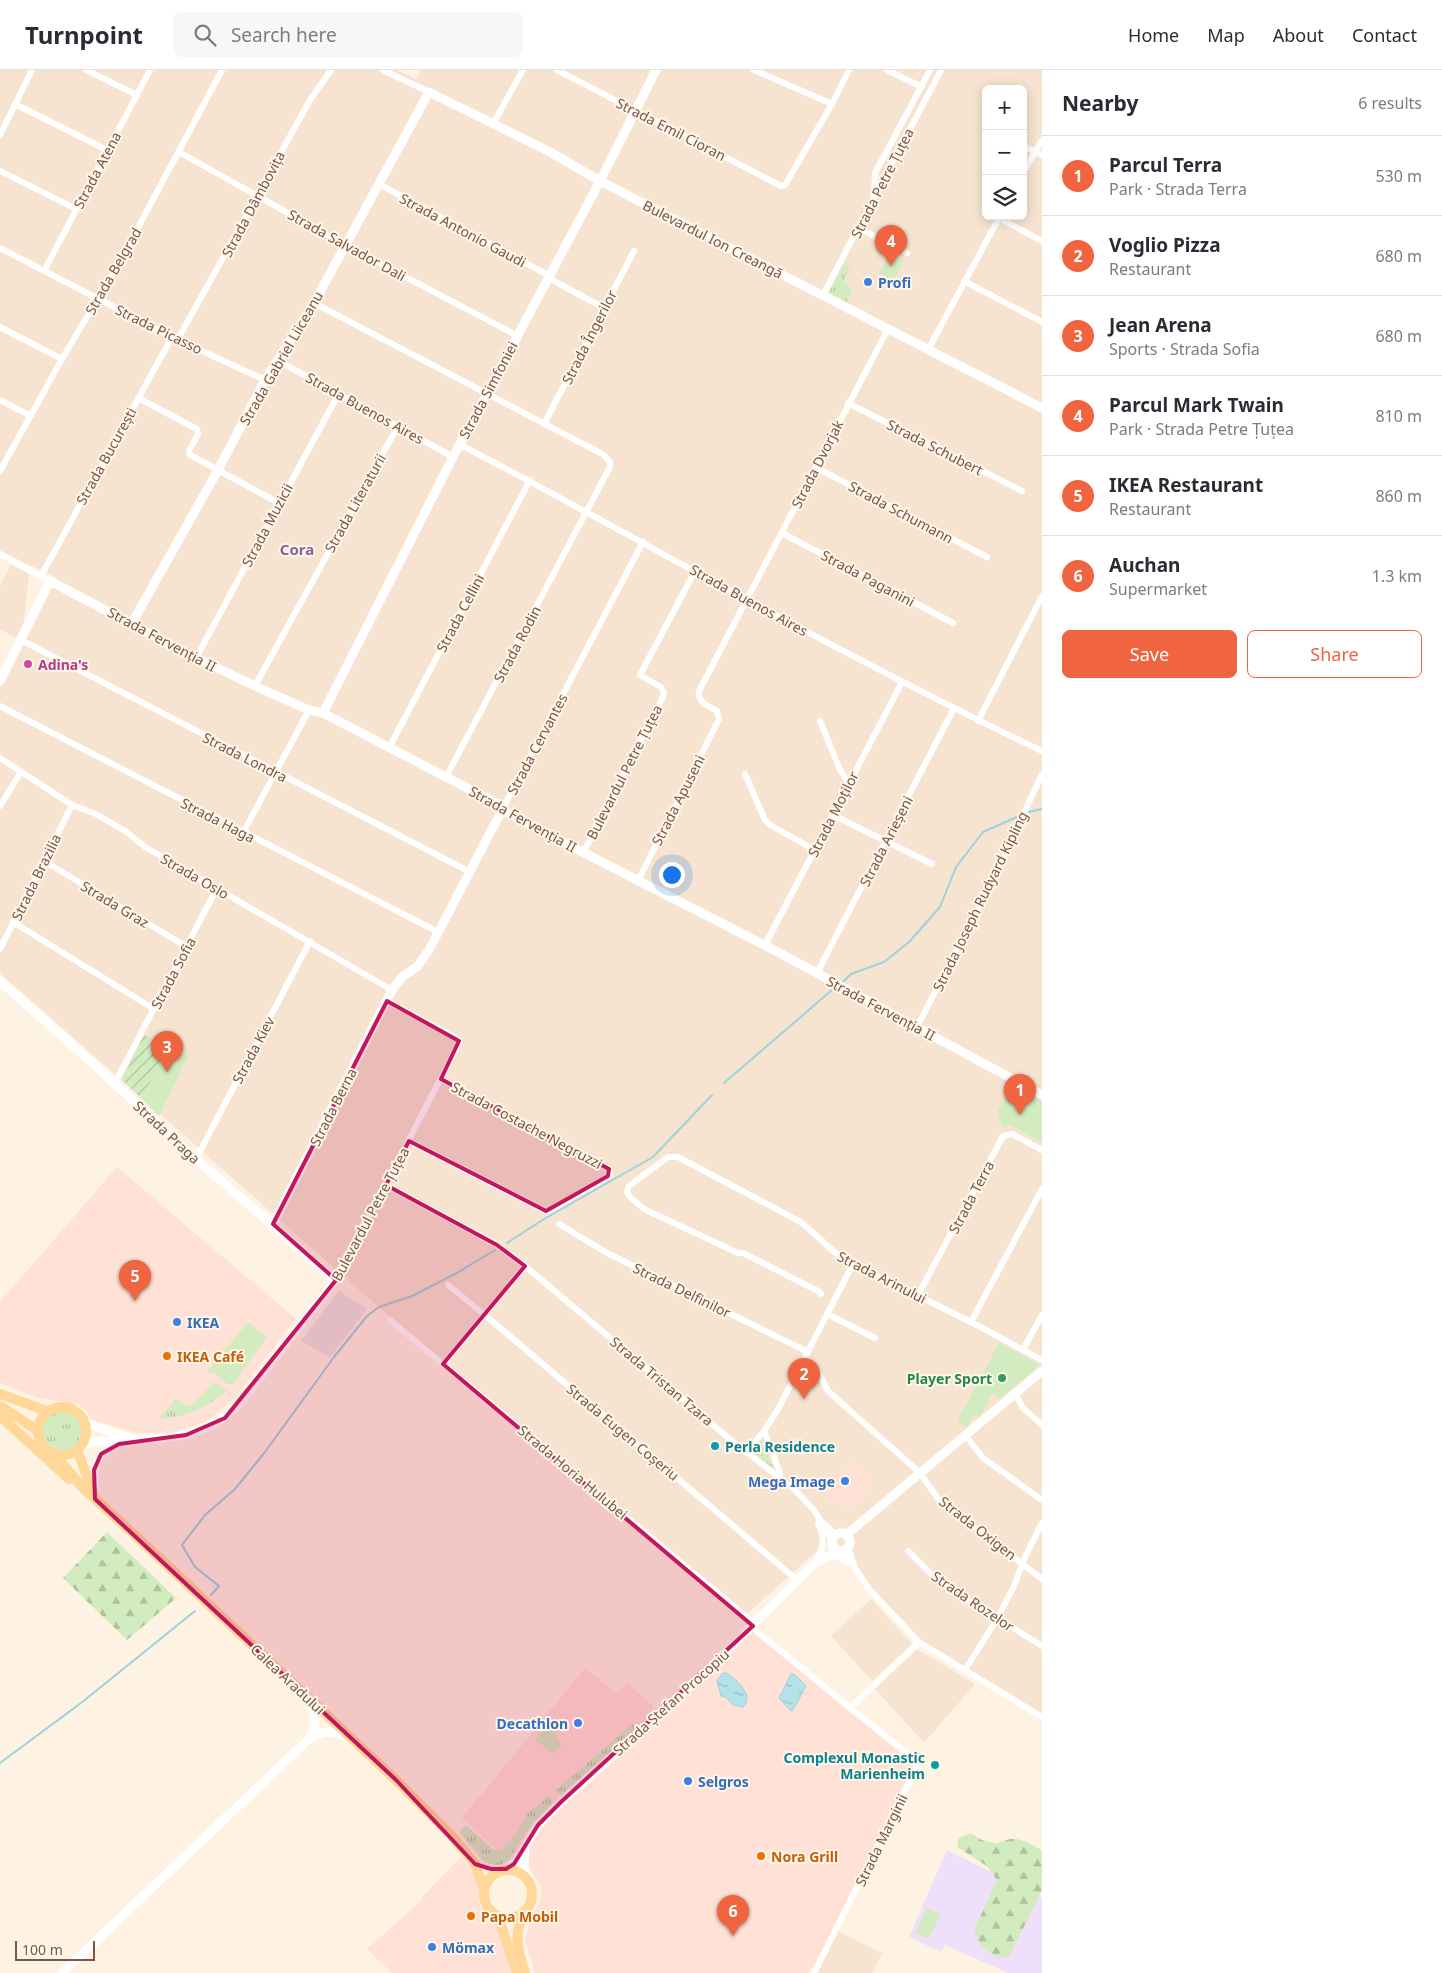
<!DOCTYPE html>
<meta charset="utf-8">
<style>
:root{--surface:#fff;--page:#f7f7f7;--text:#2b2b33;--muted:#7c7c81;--line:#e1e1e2;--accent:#f0643f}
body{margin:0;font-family:"Noto Sans",sans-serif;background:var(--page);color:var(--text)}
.controls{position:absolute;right:15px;top:15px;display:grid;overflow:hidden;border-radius:8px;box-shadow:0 2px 12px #0003}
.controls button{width:45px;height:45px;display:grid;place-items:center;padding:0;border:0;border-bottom:1px solid var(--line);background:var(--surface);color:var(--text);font:25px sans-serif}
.scale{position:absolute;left:15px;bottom:12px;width:80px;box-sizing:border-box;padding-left:5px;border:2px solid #775747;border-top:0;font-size:14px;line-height:18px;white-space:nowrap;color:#775747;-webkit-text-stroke:4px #fff6ea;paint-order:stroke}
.you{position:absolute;left:671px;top:804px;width:18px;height:18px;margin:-12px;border:4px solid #fff;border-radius:50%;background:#1a73e8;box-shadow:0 0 0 8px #1a73e833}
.badge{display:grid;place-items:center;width:32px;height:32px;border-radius:50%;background:var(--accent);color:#fff;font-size:16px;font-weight:700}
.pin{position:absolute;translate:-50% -41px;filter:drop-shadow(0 1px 2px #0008)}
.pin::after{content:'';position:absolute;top:26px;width:18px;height:15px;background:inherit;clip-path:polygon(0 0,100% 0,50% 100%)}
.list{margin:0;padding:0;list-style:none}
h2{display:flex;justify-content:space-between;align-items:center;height:65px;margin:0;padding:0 20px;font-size:21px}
h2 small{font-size:16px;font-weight:400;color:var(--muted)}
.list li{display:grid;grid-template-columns:32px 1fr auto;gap:15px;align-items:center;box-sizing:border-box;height:80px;padding:0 20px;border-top:1px solid var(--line)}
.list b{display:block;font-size:19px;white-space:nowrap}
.list p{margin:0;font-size:16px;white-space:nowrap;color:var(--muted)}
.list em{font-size:16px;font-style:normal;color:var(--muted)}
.actions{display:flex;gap:10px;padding:15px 20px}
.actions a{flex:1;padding:11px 0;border:1px solid var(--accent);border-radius:8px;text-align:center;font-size:18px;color:var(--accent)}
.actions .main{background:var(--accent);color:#fff}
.icon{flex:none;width:28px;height:28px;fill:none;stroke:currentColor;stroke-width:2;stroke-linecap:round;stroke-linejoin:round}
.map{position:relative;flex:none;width:1042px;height:1903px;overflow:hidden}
header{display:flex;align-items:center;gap:30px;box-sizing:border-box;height:70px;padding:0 25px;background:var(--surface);border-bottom:1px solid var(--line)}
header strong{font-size:24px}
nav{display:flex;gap:28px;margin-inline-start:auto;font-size:18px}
.search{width:350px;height:45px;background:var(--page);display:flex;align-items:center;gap:12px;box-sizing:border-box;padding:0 18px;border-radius:8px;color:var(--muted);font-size:19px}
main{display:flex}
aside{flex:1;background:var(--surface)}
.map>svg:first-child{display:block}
.residential{fill:#f6e4d0;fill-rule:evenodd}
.commercial{fill:#ffe1d5}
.industrial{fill:#ece4dd}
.education{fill:#f0dffa}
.grass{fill:url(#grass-tufts)}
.forest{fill:url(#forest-firs)}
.park{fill:#d2ecc0}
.garden{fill:url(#garden-furrows)}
.water{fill:url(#water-ripples);stroke:#9bd2db}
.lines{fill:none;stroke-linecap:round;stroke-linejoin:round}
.stream{stroke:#9bd2db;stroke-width:2}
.street{stroke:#fff;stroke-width:6}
.secondary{stroke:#fff;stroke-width:9}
.primary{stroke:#ffd798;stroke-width:10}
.marked{fill:#c2185b;fill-opacity:0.2;stroke:#c2185b;stroke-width:4;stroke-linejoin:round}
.shop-dot{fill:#3f7fe0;stroke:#fff6ea;stroke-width:2}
.hotel-dot{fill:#d1479c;stroke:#fff6ea;stroke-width:2}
.food-dot{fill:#e8710a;stroke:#fff6ea;stroke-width:2}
.leisure-dot{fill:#2e9e5b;stroke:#fff6ea;stroke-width:2}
.culture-dot{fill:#0f9aa8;stroke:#fff6ea;stroke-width:2}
.labels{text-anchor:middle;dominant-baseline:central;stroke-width:4;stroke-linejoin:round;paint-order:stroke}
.street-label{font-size:14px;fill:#775747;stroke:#fff6ea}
.shop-label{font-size:14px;font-weight:bold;fill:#366cbe;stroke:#fff6ea;text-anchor:start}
.hotel-label{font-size:14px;font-weight:bold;fill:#b23c85;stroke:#fff6ea;text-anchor:start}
.food-label{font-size:14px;font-weight:bold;fill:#c56008;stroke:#fff6ea;text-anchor:start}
.leisure-label{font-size:14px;font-weight:bold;fill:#27864d;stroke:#fff6ea;text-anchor:end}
.culture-label{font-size:14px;font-weight:bold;fill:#0d838f;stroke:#fff6ea;text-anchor:start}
.neighbourhood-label{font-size:15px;font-weight:bold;fill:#87629b;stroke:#fff6ea}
</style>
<header>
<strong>Turnpoint</strong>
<div class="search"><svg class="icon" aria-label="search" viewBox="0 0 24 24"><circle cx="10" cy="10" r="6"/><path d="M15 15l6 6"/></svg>Search here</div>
<nav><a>Home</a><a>Map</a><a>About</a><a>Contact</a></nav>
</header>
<main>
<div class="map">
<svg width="1042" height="1903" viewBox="0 0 1042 1903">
<defs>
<pattern id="grass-tufts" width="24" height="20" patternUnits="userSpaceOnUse" patternTransform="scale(1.25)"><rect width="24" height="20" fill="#d2ecc0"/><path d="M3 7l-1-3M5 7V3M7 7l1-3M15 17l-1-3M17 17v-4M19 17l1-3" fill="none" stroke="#afc29e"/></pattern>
<pattern id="forest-firs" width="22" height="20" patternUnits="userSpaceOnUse" patternTransform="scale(1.25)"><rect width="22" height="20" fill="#d2ecc0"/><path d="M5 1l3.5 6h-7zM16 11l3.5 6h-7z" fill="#afc29e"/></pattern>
<pattern id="garden-furrows" width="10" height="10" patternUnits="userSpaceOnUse" patternTransform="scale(1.25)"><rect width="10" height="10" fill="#d2ecc0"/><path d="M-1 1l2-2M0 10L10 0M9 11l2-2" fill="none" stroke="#afc29e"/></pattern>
<pattern id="water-ripples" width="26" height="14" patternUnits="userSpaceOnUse" patternTransform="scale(1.25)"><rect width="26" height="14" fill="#b5e2e8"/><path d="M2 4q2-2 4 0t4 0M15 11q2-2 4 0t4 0" fill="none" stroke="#98babe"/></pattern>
</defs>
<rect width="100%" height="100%" fill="#fef3e2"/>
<g class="residential">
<path d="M0 0H397L416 9 421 0H1042V1645L909 1565 858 1504 827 1472 747 1544 382 1240 0 903V617L57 508 0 481ZM986 19H1023V146H986Z"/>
<path d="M11 495 29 504 24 551 16 568 0 559V515Z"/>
<path d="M871 1529 912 1574 872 1611 831 1566Z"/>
<path d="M917 1579 975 1614 924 1673 875 1619Z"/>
<path d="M838 1861 882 1883 872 1903H817Z"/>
</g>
<g class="commercial">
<path d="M117 1097 296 1249 233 1330 206 1352 169 1364 138 1363 92 1350 87 1341 77 1334 39 1328 0 1313V1232Z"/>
<path d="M852 1390 872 1412 851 1436 833 1434 820 1418Z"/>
<path d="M748 1556 843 1637 914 1693 821 1886 808 1903H535L525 1870 531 1848 541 1829V1816L529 1797 501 1784 462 1748 585 1598 617 1624 627 1613 656 1639Z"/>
<path d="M461 1787 473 1800 479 1814V1833L482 1839 498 1856 512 1903H392L367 1879 423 1829 422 1827Z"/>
</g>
<path class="industrial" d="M339 1221 367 1239 330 1287 301 1271Z"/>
<path class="education" d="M947 1780 1042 1828V1903H1008L945 1875 941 1882 909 1867Z"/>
<g class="grass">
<path d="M844 194 850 197 844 210 852 220 847 232 829 223Z"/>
<path d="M214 1312 227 1321C207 1338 185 1347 159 1349L176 1328 186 1336 192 1335Z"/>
<circle cx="62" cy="1360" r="20"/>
<path d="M759 1370H761L773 1398 752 1382Z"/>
<path d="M633 1653 635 1656 634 1660 561 1725 555 1721Z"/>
<path d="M549 1726 554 1732 525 1763 509 1790 500 1795H494L483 1791 459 1762 466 1755 493 1779 502 1780 518 1761 526 1745Z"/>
</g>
<g class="forest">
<path d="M107 1462 176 1528 127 1570 63 1508Z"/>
<path d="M971 1763 982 1770 996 1774C1017 1764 1023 1770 1042 1780V1820L1009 1887 999 1888 981 1877 974 1860 997 1810 987 1796 957 1777 959 1768Z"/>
</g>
<g class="park">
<path d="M890 183 904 190 893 210 879 203Z"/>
<path d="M167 976 188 986 159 1046 142 1029Z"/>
<path d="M1013 1014 1042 1030V1072L1008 1054 1006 1058 999 1052 998 1041Z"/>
<path d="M248 1252 267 1267 233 1314H227L213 1302 210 1304 207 1301Z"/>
<path d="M999 1273 1040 1295 999 1329 993 1322 980 1347 974 1344 967 1357 957 1351Z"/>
<path d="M546 1656 558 1666 556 1669 562 1674 554 1684 535 1670Z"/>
<path d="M927 1838 941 1844 929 1869 915 1863Z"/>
</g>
<path class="garden" d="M144 965 167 976 142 1029 122 1010Z"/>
<g class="water">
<path d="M723 1603H727C736 1610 755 1625 743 1637L733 1635 726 1627 721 1626 717 1611Z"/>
<path d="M791 1604H794L806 1616 793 1640 791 1641 779 1628Z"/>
</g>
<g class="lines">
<g class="stream">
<path d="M1029 742 1042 739"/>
<path d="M843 912 851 904 884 892 909 872 940 837 956 797 983 762 1017 747"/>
<path d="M724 1013 832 920"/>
<path d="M507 1173 544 1149 653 1087 712 1025"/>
<path d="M211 1525 219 1516 195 1497 182 1475 205 1445 235 1419 265 1382 334 1287 367 1246 379 1237 412 1226 455 1204 495 1180"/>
<path d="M0 1693 81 1633 195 1541"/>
</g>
<g class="street">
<path d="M86 0 137 25"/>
<path d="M383 0 429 22"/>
<path d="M557 0 781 116 785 115 832 34 849 0"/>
<path d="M754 0 832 34"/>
<path d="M887 0 922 17"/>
<path d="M15 34 107 80"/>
<path d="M493 54 523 0"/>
<path d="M0 65 32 0"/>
<path d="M1023 76 1042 85"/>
<path d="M179 82 345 175 516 265"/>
<path d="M0 101 76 139"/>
<path d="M1023 103 1042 70"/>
<path d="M379 114 548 205 554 211 604 238"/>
<path d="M874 127 875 103 930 0"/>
<path d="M999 148 1042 171"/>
<path d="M859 158 907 183"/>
<path d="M0 178 172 267 265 310"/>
<path d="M44 201 150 0"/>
<path d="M964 211 1042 252"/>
<path d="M823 225 941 0"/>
<path d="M314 233 604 385 610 392V397L446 707"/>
<path d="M0 257 62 289"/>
<path d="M178 269 310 30 331 0"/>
<path d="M928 280 1000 146"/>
<path d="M277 290 453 387"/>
<path d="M138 328 197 359 198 364 189 381 190 385 279 433"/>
<path d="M0 330 31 346"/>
<path d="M848 333 1022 421"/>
<path d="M544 354 634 181"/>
<path d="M459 374C557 425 653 479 749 531 846 583 943 634 1042 681"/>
<path d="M815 397 987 487"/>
<path d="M0 401 62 289 124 184 222 0"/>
<path d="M782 463 953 553"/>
<path d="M0 484 50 511"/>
<path d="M41 506 172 267"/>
<path d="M21 570 470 802"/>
<path d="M196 588 339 323"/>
<path d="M255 616 398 356"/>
<path d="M0 636 438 862"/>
<path d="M820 651 841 702 849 713"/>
<path d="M978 651 1042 526"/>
<path d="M390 676 530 410"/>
<path d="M0 688 72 735 96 744 125 761 145 777 392 920"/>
<path d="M745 704 765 750 770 755 815 780"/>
<path d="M0 736 21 702"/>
<path d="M502 740 643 472"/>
<path d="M833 745 932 794"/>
<path d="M243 763 309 640"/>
<path d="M583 783 663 627 664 623 661 617 640 605 695 501"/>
<path d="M44 791 187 877"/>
<path d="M638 811 719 649 717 641C708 636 697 632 699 621L888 259"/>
<path d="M13 852 154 939"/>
<path d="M765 875 902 612"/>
<path d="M0 879 72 735"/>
<path d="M817 903 954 638"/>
<path d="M917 957 997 801 1042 704"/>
<path d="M115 1013 217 818"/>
<path d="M409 1071 546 1141H549L608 1106 610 1103 609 1099 441 1009"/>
<path d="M196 1089 310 871"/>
<path d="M386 1115 497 1175 525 1196 731 1370 795 1420 814 1440 832 1471"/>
<path d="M559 1154 607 1183 808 1282"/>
<path d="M336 1210 459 973 458 969 387 931"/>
<path d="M448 1215 485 1245 797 1510"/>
<path d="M821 1224 820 1222 743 1183H738L644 1139 630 1127 627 1122 629 1116 668 1087H678L799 1151C816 1163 828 1179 845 1190L971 1252 1042 1290"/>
<path d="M918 1225 1003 1066 1012 1064 1042 1080"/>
<path d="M827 1244 875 1268"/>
<path d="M390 1250 750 1550 756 1561 916 1691V1699L814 1903"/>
<path d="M971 1252 1042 1119"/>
<path d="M1023 1280 1042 1245"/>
<path d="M805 1288 816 1298 828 1321 919 1402 939 1430 1042 1509"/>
<path d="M443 1294 525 1196"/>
<path d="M1015 1324 1023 1338 1042 1355"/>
<path d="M965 1365 983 1388 1042 1430"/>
<path d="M746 1382 764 1361"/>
<path d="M780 1408V1403L764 1361 777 1341 853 1194"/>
<path d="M825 1454 836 1465"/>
<path d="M848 1477 854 1494"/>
<path d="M841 1481 855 1498 869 1519 919 1572 1042 1647"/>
<path d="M908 1481 939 1512 1042 1576"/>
<path d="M828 1488 839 1487 848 1492"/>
<path d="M814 1494C824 1476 826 1473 818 1453"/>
<path d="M965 1600 997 1549 1014 1516 1025 1487 1042 1453"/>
<path d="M850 1638 919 1572"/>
</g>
<g class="secondary">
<path d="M132 553 218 400 265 310 314 233 429 22 550 82 600 111 1042 338"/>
<path d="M0 611 50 511 196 588 255 616 309 640 323 643 496 733 502 740 551 766 776 881 1042 1025"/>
<path d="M323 643 453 387 600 111 656 0"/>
<path d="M0 911 97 997 196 1089 336 1210 239 1334C208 1369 166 1369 122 1370 108 1371 94 1370 81 1376"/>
<path d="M273 1154 392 920 402 907 417 897 429 880 502 740"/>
<path d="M85 1353 133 1369"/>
<path d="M95 1423C94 1396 93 1381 124 1373"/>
<circle cx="841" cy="1472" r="9"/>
<path d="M846 1465 1042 1301"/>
<path d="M306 1628C314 1642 320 1651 310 1666"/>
<path d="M525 1779 524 1797 528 1810"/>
<path d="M506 1799 516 1791 538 1755 561 1732 692 1615 813 1495 838 1480"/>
<path d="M62 1903 308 1670C326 1658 331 1661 350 1668"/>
</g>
<g class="primary">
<path d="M0 1324 47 1341"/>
<path d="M0 1336 37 1360"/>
<circle cx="62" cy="1361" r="24"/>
<path d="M0 1346 69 1409"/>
<path d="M77 1380 95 1428"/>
<path d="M54 1384 82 1417 137 1467 396 1710 452 1766 475 1794 484 1819"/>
<circle cx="508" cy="1824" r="24"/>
<path d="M525 1842C512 1863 518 1881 525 1903"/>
<path d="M498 1846 517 1903"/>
</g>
</g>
<path class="marked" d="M387 931 459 971 441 1009 609 1099 608 1106 546 1141 409 1071 386 1115 497 1175 525 1196 443 1294 753 1556 561 1732 538 1755 514 1794 506 1799H491L475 1794 396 1710 95 1429 94 1400 101 1384 119 1374 186 1365 225 1348 336 1210 273 1154Z"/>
<g class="shop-dot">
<circle cx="868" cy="212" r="5"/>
<circle cx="177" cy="1252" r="5"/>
<circle cx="845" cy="1411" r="5"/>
<circle cx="578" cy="1653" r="5"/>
<circle cx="688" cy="1711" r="5"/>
<circle cx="432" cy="1877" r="5"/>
</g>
<circle class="hotel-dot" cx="28" cy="594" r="5"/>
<g class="food-dot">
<circle cx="167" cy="1286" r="5"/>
<circle cx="761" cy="1786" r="5"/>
<circle cx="471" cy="1846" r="5"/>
</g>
<circle class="leisure-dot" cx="1002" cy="1308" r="5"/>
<g class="culture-dot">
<circle cx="715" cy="1376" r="5"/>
<circle cx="935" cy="1695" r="5"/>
</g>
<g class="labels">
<g class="street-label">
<text transform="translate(671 59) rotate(27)">Strada Emil Cioran</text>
<text transform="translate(97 100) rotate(-62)">Strada Atena</text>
<text transform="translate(882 113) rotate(-63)">Strada Petre Țuțea</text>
<text transform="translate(253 134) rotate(-62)">Strada Dâmbovița</text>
<text transform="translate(463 160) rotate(28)">Strada Antonio Gaudi</text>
<text transform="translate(713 169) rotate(27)">Bulevardul Ion Creangă</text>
<text transform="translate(347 175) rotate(29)">Strada Salvador Dali</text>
<text transform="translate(113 201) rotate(-60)">Strada Belgrad</text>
<text transform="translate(159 259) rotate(26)">Strada Picasso</text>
<text transform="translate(589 267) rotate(-63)">Strada Îngerilor</text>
<text transform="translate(281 288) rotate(-60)">Strada Gabriel Liiceanu</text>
<text transform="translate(488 320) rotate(-62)">Strada Simfoniei</text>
<text transform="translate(365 338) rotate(29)">Strada Buenos Aires</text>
<text transform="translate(935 377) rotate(27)">Strada Schubert</text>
<text transform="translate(106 386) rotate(-61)">Strada București</text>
<text transform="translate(817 394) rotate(-63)">Strada Dvorjak</text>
<text transform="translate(355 433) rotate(-61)">Strada Literaturii</text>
<text transform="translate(901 442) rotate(28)">Strada Schumann</text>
<text transform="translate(267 455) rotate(-62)">Strada Muzicii</text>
<text transform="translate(868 508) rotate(28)">Strada Paganini</text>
<text transform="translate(749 530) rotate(29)">Strada Buenos Aires</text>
<text transform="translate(460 543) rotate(-62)">Strada Cellini</text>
<text transform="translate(162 569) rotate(28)">Strada Fervenția II</text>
<text transform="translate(517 574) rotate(-62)">Strada Rodin</text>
<text transform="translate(537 674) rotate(-62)">Strada Cervantes</text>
<text transform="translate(245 687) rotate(27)">Strada Londra</text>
<text transform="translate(624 702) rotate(-63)">Bulevardul Petre Țuțea</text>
<text transform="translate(678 730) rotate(-63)">Strada Apuseni</text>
<text transform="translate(833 744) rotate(-63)">Strada Moților</text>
<text transform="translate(523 749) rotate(29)">Strada Fervenția II</text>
<text transform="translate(218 750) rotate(27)">Strada Haga</text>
<text transform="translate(886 771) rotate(-63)">Strada Arieșeni</text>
<text transform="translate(195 806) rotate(30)">Strada Oslo</text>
<text transform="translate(36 807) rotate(-64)">Strada Brazilia</text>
<text transform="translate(980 831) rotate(-64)">Strada Joseph Rudyard Kipling</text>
<text transform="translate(115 834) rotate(31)">Strada Graz</text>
<text transform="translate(173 903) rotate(-62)">Strada Sofia</text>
<text transform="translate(881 938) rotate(28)">Strada Fervenția II</text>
<text transform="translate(253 980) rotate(-62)">Strada Kiev</text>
<text transform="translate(333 1037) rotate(-63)">Strada Berna</text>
<text transform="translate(527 1055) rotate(28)">Strada Costache Negruzzi</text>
<text transform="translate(167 1062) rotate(43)">Strada Praga</text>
<text transform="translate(971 1127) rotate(-62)">Strada Terra</text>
<text transform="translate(370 1144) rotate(-62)">Bulevardul Petre Țuțea</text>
<text transform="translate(882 1207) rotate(27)">Strada Arinului</text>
<text transform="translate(682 1220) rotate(26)">Strada Delfinilor</text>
<text transform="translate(662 1311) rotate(40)">Strada Tristan Tzara</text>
<text transform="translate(623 1362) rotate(40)">Strada Eugen Coșeriu</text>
<text transform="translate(573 1402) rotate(40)">Strada Horia Hulubei</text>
<text transform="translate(978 1458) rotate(38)">Strada Oxigen</text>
<text transform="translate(973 1531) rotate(34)">Strada Rozelor</text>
<text transform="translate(288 1609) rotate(43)">Calea Aradului</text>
<text transform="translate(671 1632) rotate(-42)">Strada Ștefan Procopiu</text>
<text transform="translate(881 1770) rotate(-64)">Strada Marginii</text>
</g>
<g class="shop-label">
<text x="878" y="212">Profi</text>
<text x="187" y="1252">IKEA</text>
<text x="835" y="1411" text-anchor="end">Mega Image</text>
<text x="568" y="1653" text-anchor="end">Decathlon</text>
<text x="698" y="1711">Selgros</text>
<text x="442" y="1877">Mömax</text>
</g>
<g class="hotel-label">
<text x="38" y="594">Adina's</text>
</g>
<g class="food-label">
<text x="177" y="1286">IKEA Café</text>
<text x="771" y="1786">Nora Grill</text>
<text x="481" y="1846">Papa Mobil</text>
</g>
<g class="leisure-label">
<text x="992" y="1308">Player Sport</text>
</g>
<g class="culture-label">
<text x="725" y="1376">Perla Residence</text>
<text x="925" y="1687" text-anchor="end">Complexul Monastic<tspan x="925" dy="16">Marienheim</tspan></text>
</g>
<g class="neighbourhood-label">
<text x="297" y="479">Cora</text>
</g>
</g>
</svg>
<div class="controls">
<button>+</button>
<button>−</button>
<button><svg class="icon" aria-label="layers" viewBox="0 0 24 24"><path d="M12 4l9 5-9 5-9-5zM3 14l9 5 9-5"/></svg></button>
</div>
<div class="scale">100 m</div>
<div class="you"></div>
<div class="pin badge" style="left:1020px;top:1045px">1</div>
<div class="pin badge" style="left:804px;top:1329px">2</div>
<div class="pin badge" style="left:167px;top:1002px">3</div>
<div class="pin badge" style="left:891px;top:196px">4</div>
<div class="pin badge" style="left:135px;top:1231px">5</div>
<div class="pin badge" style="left:733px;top:1866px">6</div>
</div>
<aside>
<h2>Nearby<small>6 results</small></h2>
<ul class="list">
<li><span class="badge">1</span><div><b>Parcul Terra</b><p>Park · Strada Terra</p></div><em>530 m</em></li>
<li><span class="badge">2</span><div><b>Voglio Pizza</b><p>Restaurant</p></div><em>680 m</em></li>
<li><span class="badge">3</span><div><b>Jean Arena</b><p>Sports · Strada Sofia</p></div><em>680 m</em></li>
<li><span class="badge">4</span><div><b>Parcul Mark Twain</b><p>Park · Strada Petre Țuțea</p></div><em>810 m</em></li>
<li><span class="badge">5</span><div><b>IKEA Restaurant</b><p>Restaurant</p></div><em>860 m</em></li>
<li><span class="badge">6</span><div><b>Auchan</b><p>Supermarket</p></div><em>1.3 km</em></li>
</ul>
<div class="actions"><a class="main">Save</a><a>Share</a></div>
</aside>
</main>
